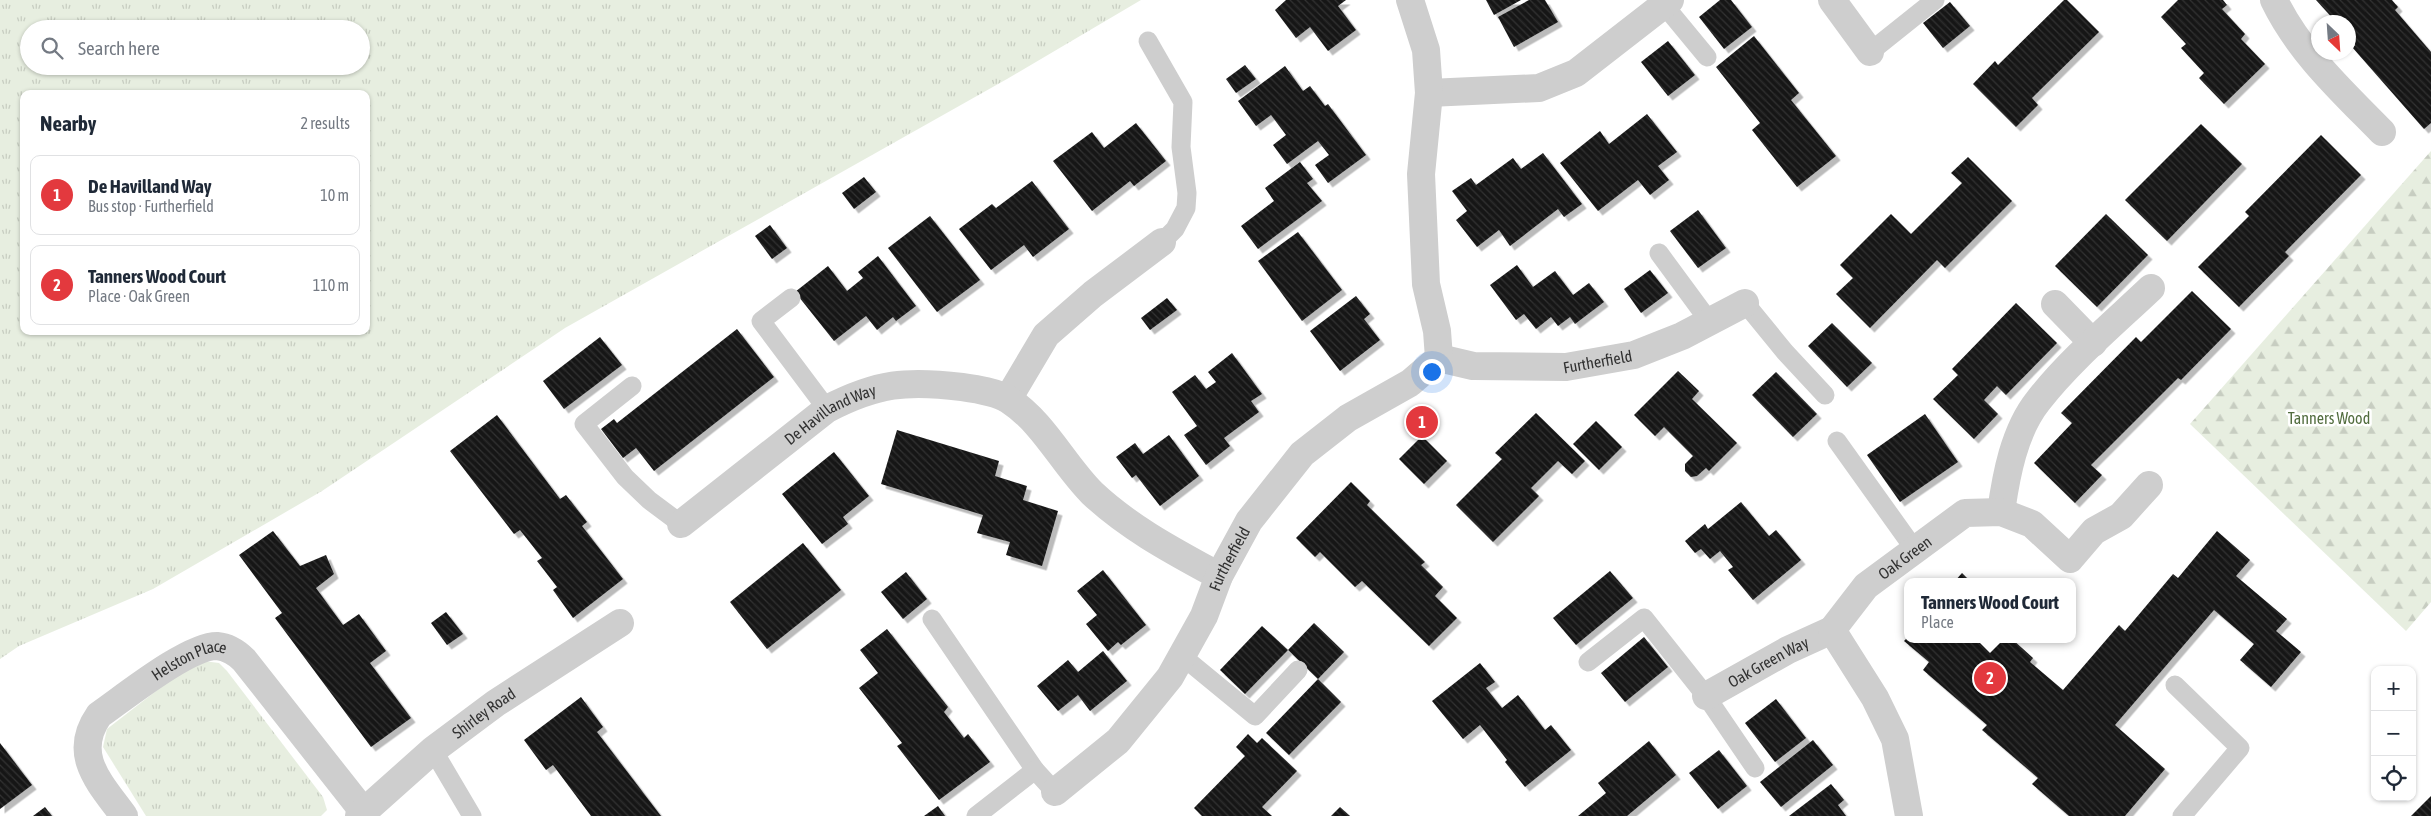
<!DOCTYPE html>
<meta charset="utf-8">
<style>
:root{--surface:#fff;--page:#f2f2f3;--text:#1f2937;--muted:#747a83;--line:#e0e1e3;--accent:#e3393e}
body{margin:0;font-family:"Asap Condensed",sans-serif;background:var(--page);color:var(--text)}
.controls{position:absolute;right:15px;bottom:15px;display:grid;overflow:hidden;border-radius:10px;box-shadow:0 1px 4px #0004}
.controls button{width:45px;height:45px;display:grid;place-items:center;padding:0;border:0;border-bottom:1px solid var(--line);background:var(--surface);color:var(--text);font:25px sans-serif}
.compass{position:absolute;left:2311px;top:15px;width:45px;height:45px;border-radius:50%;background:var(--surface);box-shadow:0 1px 4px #0004;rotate:155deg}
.you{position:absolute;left:1431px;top:371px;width:18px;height:18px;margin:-12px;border:4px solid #fff;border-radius:50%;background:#1a73e8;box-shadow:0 0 0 8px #1a73e833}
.badge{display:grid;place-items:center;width:32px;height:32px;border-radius:50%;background:var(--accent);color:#fff;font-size:16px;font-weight:700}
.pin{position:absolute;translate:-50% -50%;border:2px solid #fff;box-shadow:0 1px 5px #0006}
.popup{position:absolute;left:1904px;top:578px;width:172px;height:65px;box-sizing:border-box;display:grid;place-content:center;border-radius:10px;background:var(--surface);filter:drop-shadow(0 1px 4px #0005);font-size:16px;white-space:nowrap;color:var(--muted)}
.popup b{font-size:19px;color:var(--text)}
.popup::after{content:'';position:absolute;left:50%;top:100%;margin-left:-10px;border:10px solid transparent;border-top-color:var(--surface)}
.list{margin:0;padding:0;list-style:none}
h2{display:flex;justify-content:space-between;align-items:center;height:65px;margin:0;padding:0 20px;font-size:21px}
h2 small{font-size:16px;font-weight:400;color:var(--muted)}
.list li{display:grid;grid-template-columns:32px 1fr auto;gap:15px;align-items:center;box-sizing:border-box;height:80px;margin:0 10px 10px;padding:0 10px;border:1px solid var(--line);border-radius:10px}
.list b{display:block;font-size:19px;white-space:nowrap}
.list p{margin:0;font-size:16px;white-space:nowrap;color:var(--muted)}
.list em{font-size:16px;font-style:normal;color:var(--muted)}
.icon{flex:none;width:28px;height:28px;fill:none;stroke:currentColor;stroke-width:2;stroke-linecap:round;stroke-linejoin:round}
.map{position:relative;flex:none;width:2431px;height:816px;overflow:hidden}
.search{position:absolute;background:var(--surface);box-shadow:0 1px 4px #0004;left:20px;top:20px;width:350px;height:55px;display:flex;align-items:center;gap:12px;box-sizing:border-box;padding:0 18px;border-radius:28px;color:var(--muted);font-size:19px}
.panel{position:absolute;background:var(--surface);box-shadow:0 1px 4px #0004;left:20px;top:90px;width:350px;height:245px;border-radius:10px}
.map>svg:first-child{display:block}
.grass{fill:url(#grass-tufts);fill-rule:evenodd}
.forest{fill:url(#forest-firs)}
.building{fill:url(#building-back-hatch);filter:url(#shadow)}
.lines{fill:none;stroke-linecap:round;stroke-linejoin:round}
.lane{stroke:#cecece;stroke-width:19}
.street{stroke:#cecece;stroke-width:28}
.labels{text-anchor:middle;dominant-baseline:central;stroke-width:5;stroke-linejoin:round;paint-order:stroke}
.street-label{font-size:16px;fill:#313131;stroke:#fff}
.park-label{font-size:16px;fill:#526d3f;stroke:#fff}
</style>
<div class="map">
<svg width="2431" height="816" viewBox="0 0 2431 816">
<defs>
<pattern id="grass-tufts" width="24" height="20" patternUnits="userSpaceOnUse" patternTransform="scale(1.25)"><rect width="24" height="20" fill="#e7eee0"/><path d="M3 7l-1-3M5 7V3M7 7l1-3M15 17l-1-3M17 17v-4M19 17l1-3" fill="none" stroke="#c7cdc1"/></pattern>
<pattern id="forest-firs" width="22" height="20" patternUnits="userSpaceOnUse" patternTransform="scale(1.25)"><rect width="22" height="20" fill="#e7eee0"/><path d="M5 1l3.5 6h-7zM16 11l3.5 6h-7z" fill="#c7cdc1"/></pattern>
<pattern id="building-back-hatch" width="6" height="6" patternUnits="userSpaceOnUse" patternTransform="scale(1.25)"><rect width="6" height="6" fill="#181818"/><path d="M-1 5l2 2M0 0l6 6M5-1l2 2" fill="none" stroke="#313131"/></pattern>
<filter id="shadow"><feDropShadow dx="4.5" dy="4.5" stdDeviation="0" flood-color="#0004"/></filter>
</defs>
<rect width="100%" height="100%" fill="#fff"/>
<g class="grass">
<path d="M0 0H1141L1007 79 565 328 322 491 153 589 19 646 0 659ZM29 29H361V66H29ZM24 94H366V331H24Z"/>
<path d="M196 660 219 663 227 671 323 797 327 810 321 816H146L103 747 107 729Z"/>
</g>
<path class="forest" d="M2431 151V602L2406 631 2190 424Z"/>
<g class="building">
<path d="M1286 0H1346L1338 6 1356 30 1328 51 1310 27 1296 38 1275 10Z"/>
<path d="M1486 0H1521L1494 15Z"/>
<path d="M1529 0H1545L1558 22 1514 47 1498 17Z"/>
<path d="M1720 0H1731L1752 27 1724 49 1699 17Z"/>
<path d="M2064 0H2067L2099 32 2032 98 2038 105 2016 127 1973 84 1995 61 1998 65Z"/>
<path d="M2178 0H2223L2227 5 2222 9 2245 34 2241 39 2265 64 2224 104 2199 78 2204 73 2181 48 2186 44 2161 17Z"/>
<path d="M2316 0H2392L2398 7 2395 10 2431 52V123L2424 129 2352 47 2355 45 2348 37V22H2336Z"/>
<path d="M1950 2 1970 26 1943 48 1923 23Z"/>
<path d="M1754 36 1799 93 1791 100 1836 156 1797 187 1752 130 1760 123 1716 67Z"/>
<path d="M1668 41 1695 75 1668 96 1641 62Z"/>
<path d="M1245 65 1256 79 1236 93 1226 79Z"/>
<path d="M1285 66 1303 91 1310 86 1325 106 1328 104 1366 155 1328 183 1315 165 1329 155 1318 141 1287 164 1273 145 1286 135 1271 115 1256 126 1238 101Z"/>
<path d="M1647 114 1677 152 1658 166 1669 180 1650 195 1638 180 1598 211 1560 163 1600 131 1609 144Z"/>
<path d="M1136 123 1166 161 1134 186 1130 181 1092 211 1053 161 1092 132 1104 148Z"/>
<path d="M2201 124 2242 164 2167 241 2125 200Z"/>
<path d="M2321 135 2361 175 2285 252 2289 256 2239 307 2198 267 2249 216 2245 212Z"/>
<path d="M1543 153 1582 204 1564 217 1558 209 1510 246 1499 230 1477 247 1456 220 1467 211 1452 191 1471 178 1476 185 1513 158 1521 169Z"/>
<path d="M1968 157 2012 201 1945 268 1937 260 1870 328 1836 294 1853 278 1840 265 1891 214 1911 234 1962 183 1951 173Z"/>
<path d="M1300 162 1313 179 1307 183 1322 201 1258 249 1241 226 1274 201 1265 188Z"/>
<path d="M864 177 876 192 854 209 842 193Z"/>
<path d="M1032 181 1069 229 1033 257 1024 245 991 270 959 229 992 204 996 208Z"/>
<path d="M1698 210 1726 248 1698 268 1670 231Z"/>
<path d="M2106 214 2148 255 2097 307 2055 266Z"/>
<path d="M930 216 980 280 937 312 888 248Z"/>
<path d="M770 225 787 248 772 259 755 236Z"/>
<path d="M1298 232 1342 290 1302 321 1258 261Z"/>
<path d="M878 256 916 306 896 321 893 317 877 330 866 316 834 341 795 292 828 266 847 291 863 278 858 272Z"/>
<path d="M1517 265 1533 287 1555 271 1573 295 1589 283 1604 302 1575 324 1570 317 1558 326 1551 317 1536 329 1524 314 1516 320 1490 285Z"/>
<path d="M1650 270 1668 293 1641 313 1624 289Z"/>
<path d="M2192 291 2231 329 2181 380 2178 378 2091 465 2102 475 2075 503 2034 463 2072 423 2061 413 2136 337 2141 342Z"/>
<path d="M1356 296 1370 314 1364 319 1380 340 1340 371 1310 331Z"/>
<path d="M1167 298 1177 310 1150 330 1141 318Z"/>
<path d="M2016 303 2057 343 2006 395 1997 386 1984 400 1998 414 1974 439 1933 399 1958 375 1952 369Z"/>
<path d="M1832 323 1872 363 1847 387 1808 346Z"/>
<path d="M737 329 774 377 654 471 636 448 623 458 601 429 614 419 617 423Z"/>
<path d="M600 337 622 365 564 409 543 381Z"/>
<path d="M1232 353 1262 394 1251 401 1259 412 1224 438 1230 446 1206 465 1184 435 1197 426 1172 392 1195 375 1206 389 1216 382 1208 372Z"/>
<path d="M1678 371 1699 391 1692 399 1737 443 1709 471 1706 468 1697 476 1691 477 1685 471V464L1693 456 1664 427 1655 436 1634 415Z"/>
<path d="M1776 372 1817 414 1793 437 1752 395Z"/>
<path d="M1536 413 1585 461 1572 474 1558 461 1531 488 1539 496 1493 542 1456 505 1502 459 1495 453Z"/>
<path d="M1925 414 1958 462 1900 502 1867 455Z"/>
<path d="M497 415 560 499 566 495 587 522 582 526 623 579 573 618 553 590 557 587 537 561 542 558 520 530 514 534 450 451Z"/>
<path d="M1596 421 1622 447 1599 470 1573 444Z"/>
<path d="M897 430 999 461 995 476 1027 486 1023 500 1058 511 1042 566 1006 555 1010 542 977 533 983 515 881 484Z"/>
<path d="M1169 435 1199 476 1160 506 1136 475 1132 478 1116 457 1135 443 1143 454Z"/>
<path d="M1422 436 1447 461 1424 484 1399 459Z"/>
<path d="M834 452 869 496 843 517 848 524 822 544 782 494Z"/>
<path d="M1351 482 1370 501 1367 505 1425 562 1421 565 1443 587 1435 596 1457 618 1429 646 1362 581 1355 587 1320 552 1315 557 1296 538Z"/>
<path d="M1741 502 1769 536 1776 530 1801 560 1753 600 1728 570 1733 567 1720 551 1710 559 1701 549 1695 553 1685 541 1705 524 1708 529Z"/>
<path d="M273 531 300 566 326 555 334 574 316 588 343 625 359 614 386 651 370 663 411 718 371 747 275 618 282 613 239 555Z"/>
<path d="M2217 531 2250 560 2236 576 2287 619 2276 631 2301 652 2271 687 2240 660 2254 644 2214 610 2115 725 2165 769 2125 816H2069L2032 784 2038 778 1982 730 1987 725 1923 670 1929 662 1904 641 1908 637V639H2012L2033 658 2030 662 2063 690 2119 625 2125 631 2173 574 2178 578Z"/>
<path d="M803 543 841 590 767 649 730 602Z"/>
<path d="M1103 570 1146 625 1121 645 1118 642 1108 651 1086 624 1097 615 1077 591Z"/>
<path d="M1610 571 1633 598 1576 645 1553 618Z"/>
<path d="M906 572 927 599 903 619 881 592Z"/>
<path d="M1962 573 1971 582H1954Z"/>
<path d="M446 612 463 634 447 645 431 623Z"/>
<path d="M1314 623 1344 652 1318 679 1341 702 1289 755 1266 733 1318 679 1288 650Z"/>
<path d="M1262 626 1288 650 1245 694 1220 670Z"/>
<path d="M887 629 948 707 944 712 964 738 968 734 990 762 939 800 897 746 902 743 859 688 878 673 860 650Z"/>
<path d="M1644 637 1668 667 1625 702 1601 673Z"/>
<path d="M1103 651 1127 681 1090 711 1078 695 1058 711 1037 686 1068 660 1078 672Z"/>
<path d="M1480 663 1495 682 1486 688 1502 708 1518 695 1545 730 1551 725 1571 750 1525 787 1505 762 1507 760 1480 725 1463 739 1432 701Z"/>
<path d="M581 697 603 727 597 732 661 816H591L553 765 546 770 524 740Z"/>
<path d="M1776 699 1806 738 1775 762 1745 723Z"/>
<path d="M1248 734 1257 743 1262 738 1297 771 1262 807 1272 816H1202L1194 808 1245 756 1236 747Z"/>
<path d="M1813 740 1833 765 1781 807 1760 782Z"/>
<path d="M1649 741 1676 775 1627 816H1578L1606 793 1598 783Z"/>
<path d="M0 743 32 785 0 809Z"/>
<path d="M1719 750 1747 786 1718 809 1689 773Z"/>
<path d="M1831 784 1844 800 1838 805 1846 816H1789Z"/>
<path d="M2431 796V816H2411Z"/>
<path d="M938 806 945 816H924Z"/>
<path d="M45 807 52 816H33Z"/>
<path d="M1340 807 1350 816H1331Z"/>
</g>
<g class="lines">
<g class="lane">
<path d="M1664 5 1707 57"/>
<path d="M1148 41 1183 102 1181 147 1187 193 1186 208 1175 229 1162 242"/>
<path d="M1870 52 1935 0"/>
<path d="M1659 253 1709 321"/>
<path d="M791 298 761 321 827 409"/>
<path d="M1745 303 1785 352 1825 395"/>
<path d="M632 386 584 424 625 477 649 500 681 524"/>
<path d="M1837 441 1915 550"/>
<path d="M932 619 1035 770"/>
<path d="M1182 656 1255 716 1298 670"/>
<path d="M1588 662 1644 618 1706 696 1755 768"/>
<path d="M2175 685 2240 748 2182 816"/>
<path d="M433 750 472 816"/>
<path d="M976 816 1035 770 1055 792"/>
</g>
<g class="street">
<path d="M1832 0 1870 52"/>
<path d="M2274 0C2299 52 2342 91 2382 132"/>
<path d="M1429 93 1539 88 1576 73 1670 0"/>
<path d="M2055 304 2093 343"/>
<path id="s1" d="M1439 358 1473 366 1566 367 1634 355 1682 336 1745 303"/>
<path d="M1008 399 1046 335 1093 294 1162 242"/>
<path d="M2001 512C2006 476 2014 431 2038 401 2069 361 2114 323 2151 288"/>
<path id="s2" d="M681 524 827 409C877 383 907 380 962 387 976 389 997 392 1009 400 1044 423 1063 464 1092 493 1129 528 1175 552 1219 576"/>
<path id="s3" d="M1706 696 1788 650 1832 630"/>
<path id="s4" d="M1055 792 1118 741 1170 677 1204 616 1219 576 1249 521 1302 454 1348 418 1410 383 1439 358 1437 331 1426 284 1421 174 1429 93 1426 50 1410 0"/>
<path id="s5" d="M124 816C100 783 71 755 99 715 125 697 188 646 217 646 228 647 237 653 244 660L363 811"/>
<path id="s6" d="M359 816 433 750 496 703 620 623"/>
<path id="s7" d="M1909 816 1895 739 1875 698 1832 630 1866 586 1965 513 2001 512 2032 524 2070 559 2094 531 2121 516 2149 485"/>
</g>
</g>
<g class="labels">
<g class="street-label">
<text stroke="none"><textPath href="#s1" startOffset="160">Furtherfield</textPath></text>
<text stroke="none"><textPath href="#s2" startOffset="186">De Havilland Way</textPath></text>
<text stroke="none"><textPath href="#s7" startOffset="308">Oak Green</textPath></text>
<text stroke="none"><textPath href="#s4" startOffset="296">Furtherfield</textPath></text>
<text stroke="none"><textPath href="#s3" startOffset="71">Oak Green Way</textPath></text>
<text stroke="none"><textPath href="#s5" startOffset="221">Helston Place</textPath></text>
<text stroke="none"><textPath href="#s6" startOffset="162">Shirley Road</textPath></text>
</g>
<g class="park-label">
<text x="2329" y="418">Tanners Wood</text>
</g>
</g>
</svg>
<div class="controls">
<button>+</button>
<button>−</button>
<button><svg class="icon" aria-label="locate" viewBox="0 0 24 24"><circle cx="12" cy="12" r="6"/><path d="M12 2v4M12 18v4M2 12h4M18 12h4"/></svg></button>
</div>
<svg class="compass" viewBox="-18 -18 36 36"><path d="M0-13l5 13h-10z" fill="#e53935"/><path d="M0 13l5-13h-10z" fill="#747a83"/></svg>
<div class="you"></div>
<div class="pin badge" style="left:1422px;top:422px">1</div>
<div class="pin badge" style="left:1990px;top:678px">2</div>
<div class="popup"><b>Tanners Wood Court</b>Place</div>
<div class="search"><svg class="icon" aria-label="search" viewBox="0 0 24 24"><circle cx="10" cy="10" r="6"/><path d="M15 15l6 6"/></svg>Search here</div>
<section class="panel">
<h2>Nearby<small>2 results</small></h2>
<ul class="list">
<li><span class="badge">1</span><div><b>De Havilland Way</b><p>Bus stop · Furtherfield</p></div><em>10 m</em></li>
<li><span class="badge">2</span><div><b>Tanners Wood Court</b><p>Place · Oak Green</p></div><em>110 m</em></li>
</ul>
</section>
</div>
